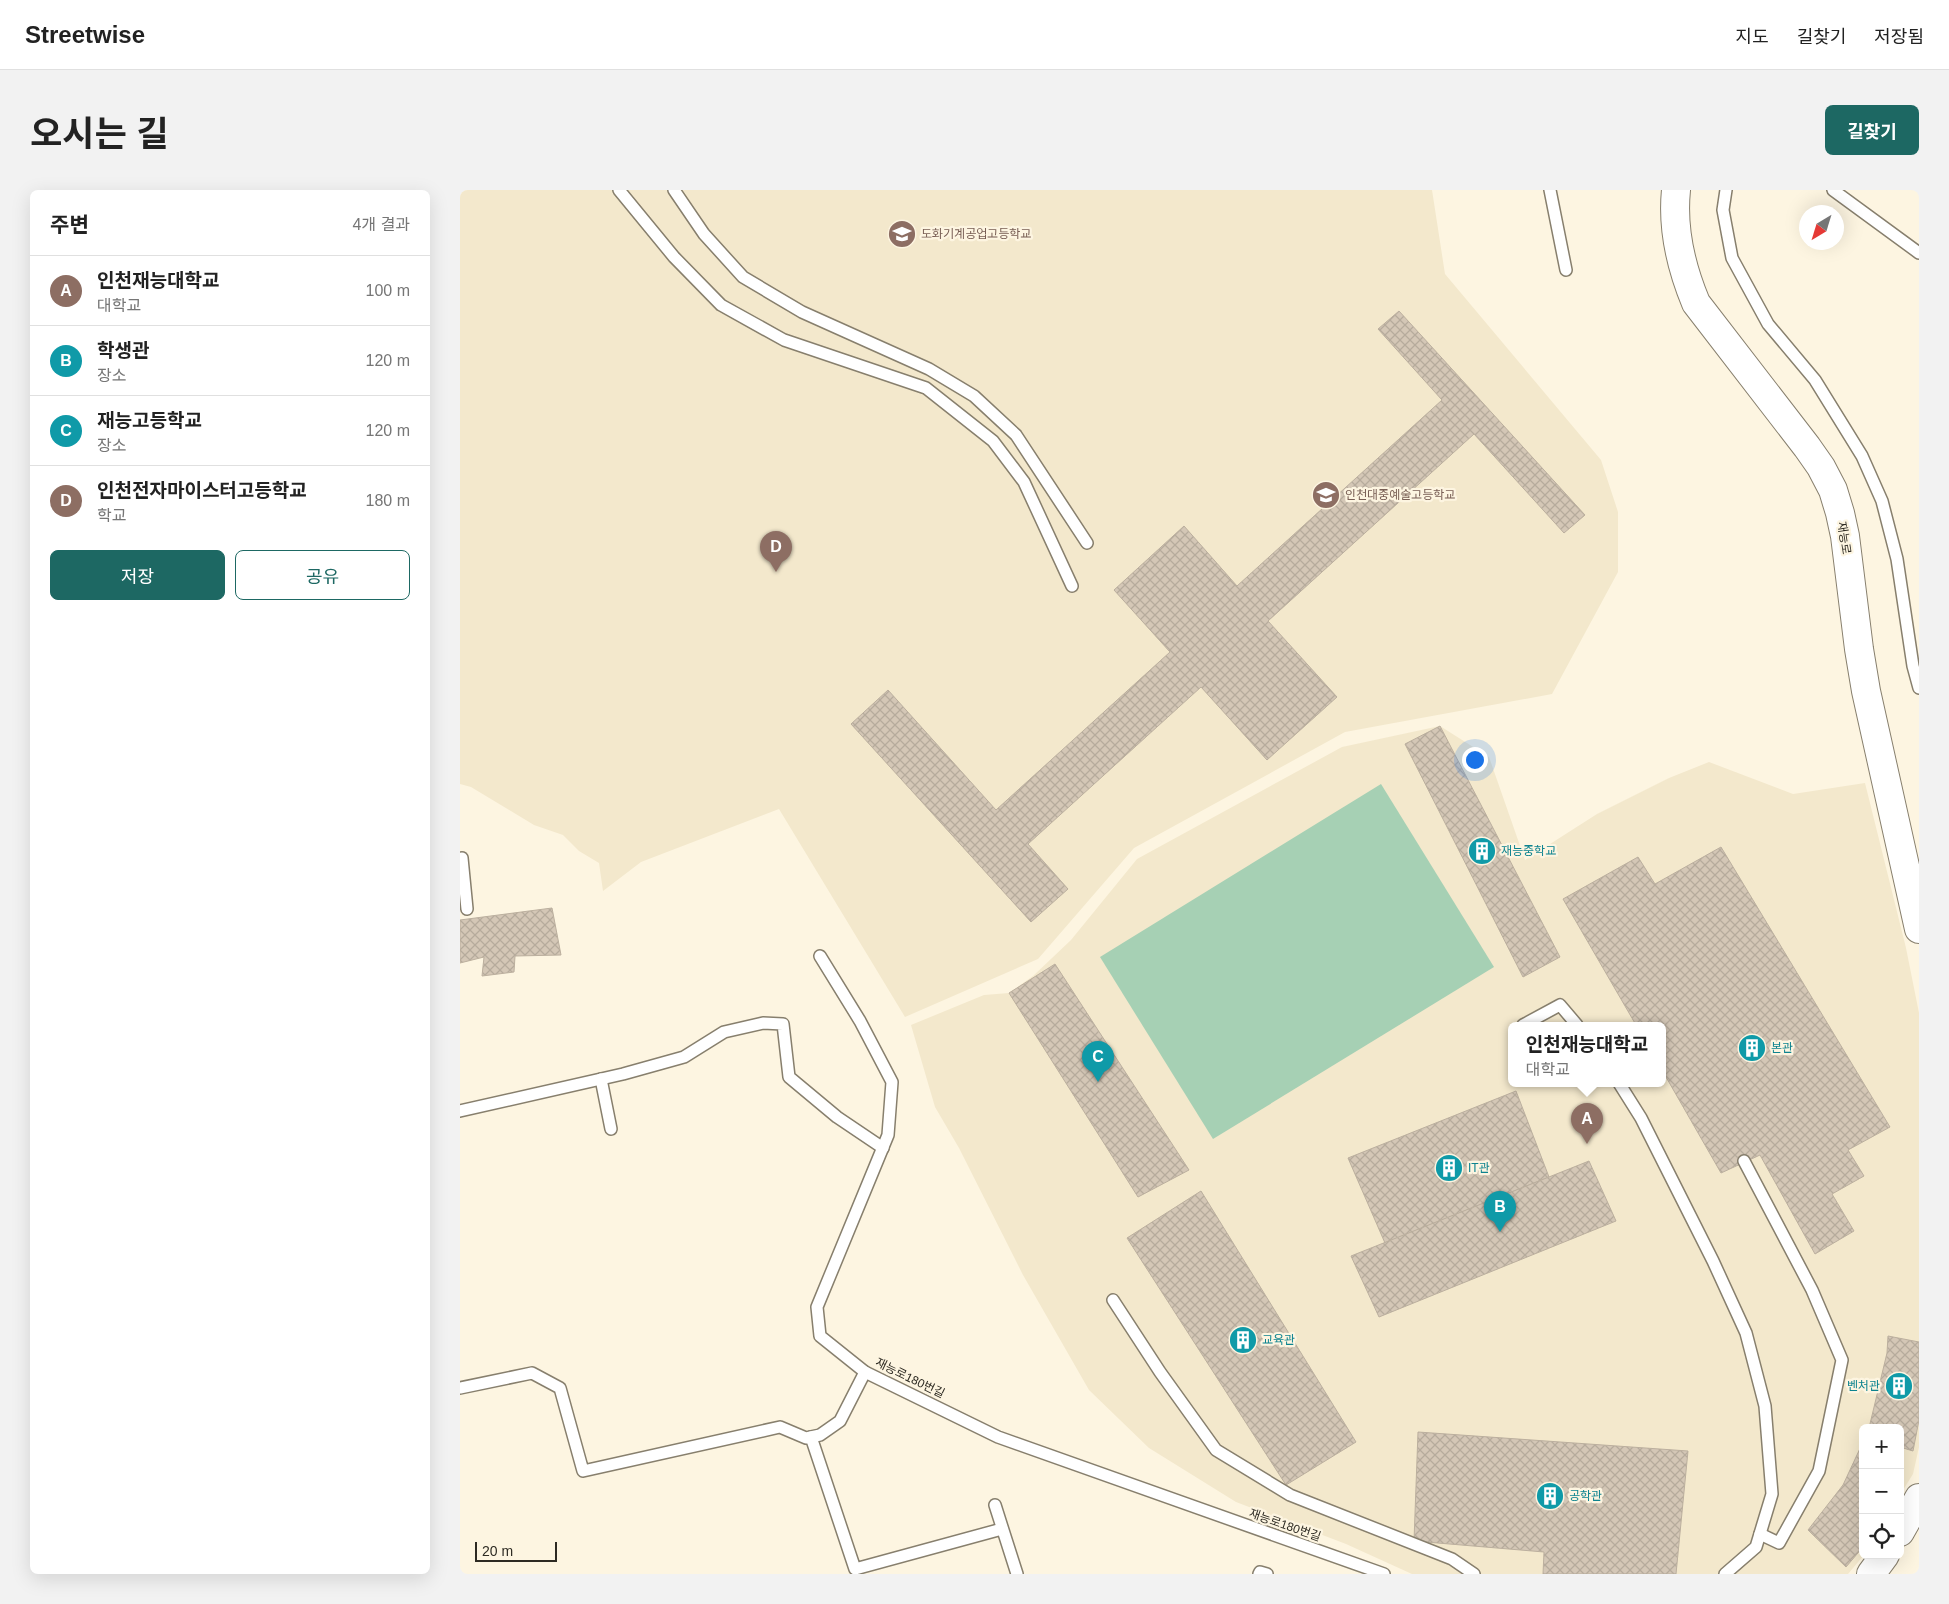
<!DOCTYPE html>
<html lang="ko">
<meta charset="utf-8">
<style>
:root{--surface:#fff;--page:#f2f2f2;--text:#222;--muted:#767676;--line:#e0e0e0;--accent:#1d6863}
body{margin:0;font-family:Helvetica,"Noto Sans KR",sans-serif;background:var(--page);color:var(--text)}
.controls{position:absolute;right:15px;bottom:15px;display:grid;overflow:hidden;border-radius:8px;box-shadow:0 5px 20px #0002}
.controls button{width:45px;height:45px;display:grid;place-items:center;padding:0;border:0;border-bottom:1px solid var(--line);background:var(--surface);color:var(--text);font:25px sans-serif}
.compass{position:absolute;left:1339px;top:15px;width:45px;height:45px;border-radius:50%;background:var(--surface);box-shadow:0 5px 20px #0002;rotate:218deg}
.scale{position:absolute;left:15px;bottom:12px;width:82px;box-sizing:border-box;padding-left:5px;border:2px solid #2d2a22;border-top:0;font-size:14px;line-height:18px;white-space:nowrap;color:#2d2a22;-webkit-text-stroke:4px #fdf5e1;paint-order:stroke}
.you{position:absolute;left:1014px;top:569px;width:18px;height:18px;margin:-12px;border:4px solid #fff;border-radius:50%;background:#1a73e8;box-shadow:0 0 0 8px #1a73e833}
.badge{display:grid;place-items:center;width:32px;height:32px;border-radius:50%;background:var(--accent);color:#fff;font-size:16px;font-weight:700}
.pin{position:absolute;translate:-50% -41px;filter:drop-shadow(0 1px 2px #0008)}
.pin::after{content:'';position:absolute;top:26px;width:18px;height:15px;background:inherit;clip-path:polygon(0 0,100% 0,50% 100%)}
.popup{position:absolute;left:1048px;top:832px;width:158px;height:65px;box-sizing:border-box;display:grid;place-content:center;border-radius:8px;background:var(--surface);filter:drop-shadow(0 1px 4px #0005);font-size:16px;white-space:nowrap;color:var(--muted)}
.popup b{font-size:19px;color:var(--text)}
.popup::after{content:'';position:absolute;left:50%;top:100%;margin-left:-10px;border:10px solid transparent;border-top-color:var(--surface)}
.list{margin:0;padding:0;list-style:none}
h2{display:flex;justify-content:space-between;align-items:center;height:65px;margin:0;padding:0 20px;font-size:21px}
h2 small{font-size:16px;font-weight:400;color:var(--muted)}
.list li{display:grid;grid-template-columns:32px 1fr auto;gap:15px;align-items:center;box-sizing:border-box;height:70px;padding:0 20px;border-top:1px solid var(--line)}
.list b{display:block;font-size:19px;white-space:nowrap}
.list p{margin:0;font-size:16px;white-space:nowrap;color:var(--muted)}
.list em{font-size:16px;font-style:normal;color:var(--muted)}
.actions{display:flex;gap:10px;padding:15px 20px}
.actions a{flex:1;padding:11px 0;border:1px solid var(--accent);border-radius:8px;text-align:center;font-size:18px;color:var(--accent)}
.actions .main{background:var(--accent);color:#fff}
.icon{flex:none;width:28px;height:28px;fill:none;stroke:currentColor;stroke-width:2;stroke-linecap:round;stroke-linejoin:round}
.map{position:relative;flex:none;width:1459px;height:1384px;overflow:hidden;border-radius:8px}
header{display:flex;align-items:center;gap:30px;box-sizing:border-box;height:70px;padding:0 25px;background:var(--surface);border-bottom:1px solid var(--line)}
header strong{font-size:24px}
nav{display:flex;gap:28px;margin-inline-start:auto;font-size:18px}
.intro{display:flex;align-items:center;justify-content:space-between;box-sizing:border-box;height:120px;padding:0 30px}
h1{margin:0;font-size:35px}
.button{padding:12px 22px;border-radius:8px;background:var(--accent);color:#fff;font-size:18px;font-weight:700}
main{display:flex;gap:30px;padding:0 30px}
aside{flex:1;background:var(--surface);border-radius:8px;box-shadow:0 5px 20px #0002}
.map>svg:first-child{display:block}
.built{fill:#f3e8cc;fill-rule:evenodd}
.grass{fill:#a6d0b4}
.building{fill:url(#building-cross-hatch);stroke:#bbaf9e}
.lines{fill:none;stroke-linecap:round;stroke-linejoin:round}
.lane-casing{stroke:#877f6d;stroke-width:14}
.secondary-casing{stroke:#877f6d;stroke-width:30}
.lane{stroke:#fff;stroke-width:11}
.secondary{stroke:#fff;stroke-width:28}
.labels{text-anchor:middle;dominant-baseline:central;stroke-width:4.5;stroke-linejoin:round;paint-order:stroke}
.education-label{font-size:12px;fill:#785e54;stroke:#fdf5e1;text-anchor:start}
.street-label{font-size:12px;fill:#2d2a22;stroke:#fdf5e1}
.culture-label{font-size:12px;fill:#0d838f;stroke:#fdf5e1;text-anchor:start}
</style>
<header>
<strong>Streetwise</strong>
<nav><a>지도</a><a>길찾기</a><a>저장됨</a></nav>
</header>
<div class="intro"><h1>오시는 길</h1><a class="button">길찾기</a></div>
<main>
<aside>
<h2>주변<small>4개 결과</small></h2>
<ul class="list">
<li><span class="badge" style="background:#8d6e63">A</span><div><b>인천재능대학교</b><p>대학교</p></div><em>100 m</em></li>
<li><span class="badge" style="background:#0f9aa8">B</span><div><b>학생관</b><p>장소</p></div><em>120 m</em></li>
<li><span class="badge" style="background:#0f9aa8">C</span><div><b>재능고등학교</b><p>장소</p></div><em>120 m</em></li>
<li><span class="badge" style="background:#8d6e63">D</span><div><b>인천전자마이스터고등학교</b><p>학교</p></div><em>180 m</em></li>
</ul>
<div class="actions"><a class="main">저장</a><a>공유</a></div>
</aside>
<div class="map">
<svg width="1459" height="1384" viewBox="0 0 1459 1384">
<defs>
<pattern id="building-cross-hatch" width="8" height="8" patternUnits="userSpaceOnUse" patternTransform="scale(1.25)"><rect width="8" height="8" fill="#d4c7b6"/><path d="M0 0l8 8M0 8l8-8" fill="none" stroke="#b6ab9c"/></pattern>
</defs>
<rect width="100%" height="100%" fill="#fdf5e1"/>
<g class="built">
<path d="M0 0H972L985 84 1141 270 1158 322V382L1092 504 885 542 674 658 578 769 445 827 319 619 181 672 143 701 139 673 119 661 103 645 74 635 11 597 0 594Z"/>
<path d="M980 536 1029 567 1065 670 1137 624 1209 588 1249 572 1333 604 1405 593 1446 758 1459 823V1257L1453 1284 1440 1305V1238H1403L1404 1365 1388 1384H952L886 1354 776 1312 689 1258 629 1200 563 1085 499 958 475 917 451 835 524 805 549 803 573 786 611 750 677 669 882 557ZM1052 835H1202V893H1052Z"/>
</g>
<path class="grass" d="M921 594 1034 777 753 949 640 767Z"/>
<g class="building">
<path d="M939 121 1125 325 1104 343 1014 244 808 431 877 507 807 570 741 497 568 654 608 699 571 732 391 534 428 500 536 620 710 462 654 400 724 336 777 396 982 210 918 139Z"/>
<path d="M980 536 1100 767 1063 787 945 554Z"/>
<path d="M1261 657 1430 937 1388 960 1404 986 1372 1004 1394 1041 1355 1064 1300 965 1261 983 1202 880V835H1176L1103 709 1178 667 1195 694Z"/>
<path d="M92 718 101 765 55 766 54 782 22 786 24 767 0 773V730Z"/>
<path d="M595 774 729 980 678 1007 549 803Z"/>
<path d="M1056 901 1089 987 925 1053 888 968Z"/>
<path d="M1129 971 1156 1031 919 1127 891 1066Z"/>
<path d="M741 1001 896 1252 826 1295 667 1048Z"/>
<path d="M1428 1146 1459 1152V1230L1453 1261 1440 1257V1238H1409L1427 1163Z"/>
<path d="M958 1242 1228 1261 1216 1384H1083L1084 1362 954 1351Z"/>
<path d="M1403 1252V1357L1386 1377 1348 1340 1383 1295Z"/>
</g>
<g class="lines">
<defs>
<g id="lane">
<path d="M159 0 214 67 261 115 324 150 466 198 533 251 564 292 612 396"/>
<path d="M214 0 244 44 283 87 342 122 469 179 514 206 556 245 627 353"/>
<path d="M1090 0 1106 80"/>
<path d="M1266 0 1263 20 1272 68 1308 134 1355 190 1402 266 1422 311 1437 369 1453 476 1459 498"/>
<path d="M1373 0 1459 63"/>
<path d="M0 669 2 668 7 719"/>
<path d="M360 766 400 831 432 892 428 945 357 1117 360 1146 405 1182 538 1247 924 1384"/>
<path d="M1063 835 1100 815 1117 835"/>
<path d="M141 889 151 939"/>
<path d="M1159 893 1181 928 1253 1071 1286 1143 1305 1216 1312 1304 1296 1357 1265 1384"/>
<path d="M0 921 163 884 224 867 264 842 303 833 323 834 329 887 377 927 423 958"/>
<path d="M1284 971 1352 1100 1382 1170 1359 1281 1319 1353 1300 1344"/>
<path d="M653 1110 700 1182 756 1260 830 1305 992 1369 1014 1384"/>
<path d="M0 1198 72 1183 100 1198 123 1281 320 1237 346 1248 360 1245 380 1231 405 1182"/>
<path d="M351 1247 395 1379 542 1339"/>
<path d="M535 1315 557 1384"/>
<path d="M799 1384 800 1382 807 1384"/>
</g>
<g id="secondary">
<path d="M1216 0C1212 39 1221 77 1236 113L1347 257 1361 277 1373 300 1380 323 1385 346 1399 459 1406 501 1459 739"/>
<path d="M1440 1342 1459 1308"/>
<path d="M1411 1384 1425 1365"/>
</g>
</defs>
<use href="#lane" class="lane-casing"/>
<use href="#secondary" class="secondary-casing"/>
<use href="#lane" class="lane"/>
<use href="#secondary" class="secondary"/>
</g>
<defs>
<symbol id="school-disc" viewBox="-11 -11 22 22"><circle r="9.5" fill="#8d6e63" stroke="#fdf5e1"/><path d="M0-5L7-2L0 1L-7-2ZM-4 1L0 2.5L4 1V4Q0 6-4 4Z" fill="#fff"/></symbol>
<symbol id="building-disc" viewBox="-11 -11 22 22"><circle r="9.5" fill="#0f9aa8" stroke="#fdf5e1"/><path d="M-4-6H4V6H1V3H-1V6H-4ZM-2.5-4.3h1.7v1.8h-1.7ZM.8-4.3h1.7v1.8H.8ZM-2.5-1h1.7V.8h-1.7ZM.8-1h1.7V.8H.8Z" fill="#fff"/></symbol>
</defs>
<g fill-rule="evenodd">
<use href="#school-disc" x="426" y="28" width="32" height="32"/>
<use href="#school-disc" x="850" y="289" width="32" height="32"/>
<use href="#building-disc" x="1006" y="645" width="32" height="32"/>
<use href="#building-disc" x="1276" y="842" width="32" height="32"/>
<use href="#building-disc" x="973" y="962" width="32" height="32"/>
<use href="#building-disc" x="767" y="1134" width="32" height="32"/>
<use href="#building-disc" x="1423" y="1180" width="32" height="32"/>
<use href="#building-disc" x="1074" y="1290" width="32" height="32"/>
</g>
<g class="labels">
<g class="education-label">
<text x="461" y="44">도화기계공업고등학교</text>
<text x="885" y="305">인천대중예술고등학교</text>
</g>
<g class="street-label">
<text transform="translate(1384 348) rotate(81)">재능로</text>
<text transform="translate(450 1188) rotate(26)">재능로180번길</text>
<text transform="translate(825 1335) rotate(19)">재능로180번길</text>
</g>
<g class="culture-label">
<text x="1041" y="661">재능중학교</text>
<text x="1311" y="858">본관</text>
<text x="1008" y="978">IT관</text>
<text x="802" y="1150">교육관</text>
<text x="1420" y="1196" text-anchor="end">벤처관</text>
<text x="1109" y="1306">공학관</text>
</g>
</g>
</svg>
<div class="controls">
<button>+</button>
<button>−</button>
<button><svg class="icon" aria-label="locate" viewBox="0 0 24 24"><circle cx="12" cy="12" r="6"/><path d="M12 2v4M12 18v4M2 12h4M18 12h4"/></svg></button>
</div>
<svg class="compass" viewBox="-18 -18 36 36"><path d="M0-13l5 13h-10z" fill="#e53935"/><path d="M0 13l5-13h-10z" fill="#767676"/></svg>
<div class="scale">20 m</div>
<div class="you"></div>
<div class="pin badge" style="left:1127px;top:954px;background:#8d6e63">A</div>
<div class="popup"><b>인천재능대학교</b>대학교</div>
<div class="pin badge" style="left:1040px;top:1042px;background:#0f9aa8">B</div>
<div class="pin badge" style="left:638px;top:892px;background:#0f9aa8">C</div>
<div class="pin badge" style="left:316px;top:382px;background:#8d6e63">D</div>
</div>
</main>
